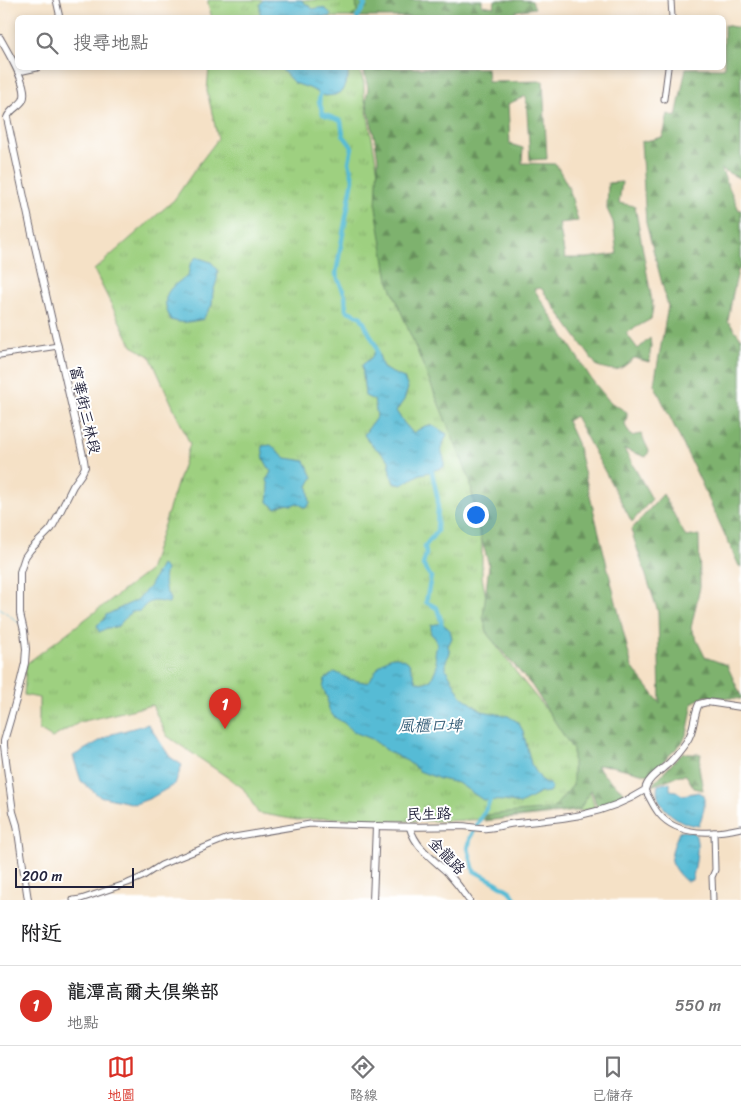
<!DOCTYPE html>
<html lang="zh-TW">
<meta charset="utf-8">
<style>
:root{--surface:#fff;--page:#f2f2f2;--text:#202124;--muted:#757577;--line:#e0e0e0;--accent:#d93025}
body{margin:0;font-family:Sriracha,"LXGW WenKai TC",sans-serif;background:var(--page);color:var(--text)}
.scale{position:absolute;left:15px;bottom:12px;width:119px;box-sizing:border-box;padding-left:5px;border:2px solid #22223b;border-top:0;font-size:14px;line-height:18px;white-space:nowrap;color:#22223b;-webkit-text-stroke:4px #fff;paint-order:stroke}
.you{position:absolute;left:475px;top:514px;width:18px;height:18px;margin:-12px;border:4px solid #fff;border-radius:50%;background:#1a73e8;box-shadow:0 0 0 8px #1a73e833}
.badge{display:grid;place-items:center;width:32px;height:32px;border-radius:50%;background:var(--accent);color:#fff;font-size:16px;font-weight:700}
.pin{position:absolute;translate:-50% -41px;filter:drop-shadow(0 1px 2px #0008)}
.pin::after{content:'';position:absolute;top:26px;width:18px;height:15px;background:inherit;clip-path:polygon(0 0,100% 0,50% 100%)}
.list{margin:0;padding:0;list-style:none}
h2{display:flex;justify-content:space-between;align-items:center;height:65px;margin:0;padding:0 20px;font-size:21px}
h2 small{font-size:16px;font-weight:400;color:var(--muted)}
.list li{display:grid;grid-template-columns:32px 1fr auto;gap:15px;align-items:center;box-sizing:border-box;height:80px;padding:0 20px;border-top:1px solid var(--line)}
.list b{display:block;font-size:19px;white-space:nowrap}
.list p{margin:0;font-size:16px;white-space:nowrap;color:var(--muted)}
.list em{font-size:16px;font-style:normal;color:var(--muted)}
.icon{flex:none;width:28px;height:28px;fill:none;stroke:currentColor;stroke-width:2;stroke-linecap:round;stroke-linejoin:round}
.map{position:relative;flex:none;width:741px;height:900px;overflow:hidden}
.search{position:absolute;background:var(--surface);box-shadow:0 2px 8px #0003;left:15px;right:15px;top:15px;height:55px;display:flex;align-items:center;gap:12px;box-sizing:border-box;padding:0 18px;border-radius:8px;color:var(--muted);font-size:19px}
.sheet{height:145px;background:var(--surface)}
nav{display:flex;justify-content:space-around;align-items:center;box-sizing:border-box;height:70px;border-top:1px solid var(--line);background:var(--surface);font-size:14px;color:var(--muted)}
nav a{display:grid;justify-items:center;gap:2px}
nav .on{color:var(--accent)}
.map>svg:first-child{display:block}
.grass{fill:url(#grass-tufts);stroke:#60795e}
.forest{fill:url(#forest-firs);stroke:#506a54}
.water{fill:url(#water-ripples);stroke:#3c6e88}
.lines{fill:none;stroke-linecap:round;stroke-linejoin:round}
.stream{stroke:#57bbd5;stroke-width:1}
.canal{stroke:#57bbd5;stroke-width:4.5}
.minor-casing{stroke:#6c656c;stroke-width:7}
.tertiary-casing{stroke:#6c656c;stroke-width:8}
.minor{stroke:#fff;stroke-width:5}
.tertiary{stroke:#fff;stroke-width:6}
.labels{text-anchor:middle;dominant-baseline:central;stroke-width:4;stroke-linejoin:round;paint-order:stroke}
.street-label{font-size:15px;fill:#22223b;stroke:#fff}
.water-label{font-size:16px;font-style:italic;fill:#375f79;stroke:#fff}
</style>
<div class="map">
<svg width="741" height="900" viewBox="0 0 741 900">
<defs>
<pattern id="grass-tufts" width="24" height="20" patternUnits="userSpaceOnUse" patternTransform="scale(1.25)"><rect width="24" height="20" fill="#9ed080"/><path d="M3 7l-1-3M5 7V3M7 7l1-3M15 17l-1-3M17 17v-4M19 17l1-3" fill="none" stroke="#88b270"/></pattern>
<pattern id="forest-firs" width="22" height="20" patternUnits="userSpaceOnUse" patternTransform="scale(1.25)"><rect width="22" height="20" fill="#7eb26e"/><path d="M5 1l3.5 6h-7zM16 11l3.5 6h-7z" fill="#67905c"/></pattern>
<pattern id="water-ripples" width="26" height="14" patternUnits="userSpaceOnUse" patternTransform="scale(1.25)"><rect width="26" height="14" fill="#57bbd5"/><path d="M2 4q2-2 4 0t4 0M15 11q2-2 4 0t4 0" fill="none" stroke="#4898ae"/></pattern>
</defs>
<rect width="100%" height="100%" fill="#fff"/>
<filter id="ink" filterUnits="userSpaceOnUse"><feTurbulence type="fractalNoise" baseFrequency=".02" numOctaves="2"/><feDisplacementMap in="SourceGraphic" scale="10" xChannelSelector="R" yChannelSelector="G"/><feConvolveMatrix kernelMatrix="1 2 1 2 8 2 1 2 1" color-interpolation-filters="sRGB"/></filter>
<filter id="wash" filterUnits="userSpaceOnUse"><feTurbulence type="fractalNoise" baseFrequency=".0096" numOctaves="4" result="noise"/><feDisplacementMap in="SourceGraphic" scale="20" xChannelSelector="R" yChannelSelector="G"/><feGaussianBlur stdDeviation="1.12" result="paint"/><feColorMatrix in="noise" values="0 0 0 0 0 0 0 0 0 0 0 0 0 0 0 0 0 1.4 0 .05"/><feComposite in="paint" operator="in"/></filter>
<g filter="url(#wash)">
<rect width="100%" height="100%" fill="#f5e1c6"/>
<g class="grass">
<path d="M208 0H367L361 17 212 18 208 4Z"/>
<path d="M209 68H358L364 82V94L396 271 482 500V577L495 644 522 680 551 715 580 754 595 809 519 818 443 821H389L330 818 297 820 258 813 243 788 167 736 152 705 80 722 52 738 39 730V698L24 695 26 664 149 571 190 444 150 356 132 346 94 270 174 200 196 168 218 139 207 91Z"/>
</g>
<g class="forest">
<path d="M356 0H482V5L494 7 495 0H521L532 1 535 8 516 11 515 17H351L357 12Z"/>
<path d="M724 25 741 28V179L721 169 739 210H741V268L738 271 733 293 728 321 741 338V567L739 566 700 480 654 384 668 306 646 223 641 142 663 137 668 114 676 117 686 68H724Z"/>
<path d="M363 68H487L488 82 543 81 547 159 530 160 526 96 508 104 510 144 523 148 522 163 556 164 569 188 578 221 559 223 565 258H587L617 254 613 222 607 209 608 183 622 182 619 203 635 206 653 307 651 319 626 333 638 349 650 338 651 346 649 362 634 358C618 372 617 372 597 366L541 288 534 289 592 380 610 402 627 412V417L625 425 631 436 641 434 649 451 646 457 624 449 652 499 632 522 575 416 567 421 577 443 632 667 660 703 658 612 631 530 663 494 686 537 699 535 700 587 691 628 705 657 727 665 741 696V699L706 696 693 702 688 730 683 742 649 775 612 766 597 765 604 775 627 795 597 807 591 789 580 809 485 821V815L552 809 557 804 573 785V750L532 686 488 635 483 617 489 565 477 524 470 480 388 280 376 208 378 159 375 140 366 100 368 88Z"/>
<path d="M683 752 688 754H701L699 767 703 790 694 788 686 775H680L651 786Z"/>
</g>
<g class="water">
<path d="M263 0H301L313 9C321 7 325 7 331 14L330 17H260V4Z"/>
<path d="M283 68H348V78L342 91 335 95 325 96 309 88 294 83 282 70Z"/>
<path d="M196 257 211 262 218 270 217 280 213 292 212 305 203 319C191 322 182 324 171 320 159 296 168 288 188 276L190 265Z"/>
<path d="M377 348 383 368 390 372 404 378 408 388 404 400 396 411 404 423 413 433 425 426 432 425 447 434 441 449 444 459V467L426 473 420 474 402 485 394 483 390 473 389 460 370 443 364 435 377 416 374 400 365 396 362 365 371 358Z"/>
<path d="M271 445 286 458 305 461 313 477 308 486 310 503 306 508 297 503 292 505 284 504 276 508 268 502 269 487 267 479 271 472 264 459 262 446Z"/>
<path d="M161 565 166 569C163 582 163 587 170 599L169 603C155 601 150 598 140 611L131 612 117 627 107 628 99 632 97 625 104 620 106 615 137 600 149 587Z"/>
<path d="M442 623 450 630 452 638 448 646 450 653 446 661V669L461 696 482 711 508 716 518 722 523 731 531 764 542 781 549 784 552 787 549 792 540 793 520 804 504 801 483 800 458 783 440 779 419 771 407 761 389 752 372 739 354 732 344 723 334 717 329 710 327 697 323 688 325 679 335 672 349 679 368 683C375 673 382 656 397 657 400 658 406 660 408 662 411 666 414 676 416 681L422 683 431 680 437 666 435 654 437 644 435 638 431 634V625Z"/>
<path d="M148 724 170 757 182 765 175 784 151 798 135 804 99 796 81 781 73 756 112 734Z"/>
<path d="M670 782V790L676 791 682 795 699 792 704 795V809L699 826C694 825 688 825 683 822 670 816 653 801 658 785Z"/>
<path d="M684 831 694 832C701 842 695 869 692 880L687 882C667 865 669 856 679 832Z"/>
</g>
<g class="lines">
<path class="stream" d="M0 608 19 623"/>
<g class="canal">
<path d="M357 18 365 5 361 0"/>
<path d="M321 90 319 101 323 114 341 121 343 135 352 147 349 162 353 179 344 228 336 274 345 295 346 310 361 317 376 346 377 355"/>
<path d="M429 468 432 472 438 500 437 531 425 546 426 554 423 565 431 577 426 602 437 608 441 620 442 629"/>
<path d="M488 796 490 800 488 805 471 836 468 848 474 871 495 882 511 892 516 900"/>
</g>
</g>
</g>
<g filter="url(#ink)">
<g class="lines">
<defs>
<g id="minor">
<path d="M56 0 60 18"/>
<path d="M671 0 672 18"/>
<path d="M19 72 37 68"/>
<path d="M664 99 668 68"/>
<path d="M0 355 58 346"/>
<path d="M645 790C649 797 653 807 659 814 678 837 715 834 741 828"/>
<path d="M73 900 81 899 128 883 142 877 161 865 173 860 228 838 310 824 376 826"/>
<path d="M713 900 712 877 715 870 714 832"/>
</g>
<g id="tertiary">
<path d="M0 38C7 51 30 87 23 100 19 107 10 109 7 118L30 225 84 460 85 467 82 473 73 486 56 520 51 529 30 550 25 557 20 572V614L24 631 26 649 25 663 16 700 4 741V746L13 812 17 825 28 900"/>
<path d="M410 828C416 848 432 858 447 872 455 881 462 890 469 900"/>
<path d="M373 900 376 826C405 827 432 827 460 826 469 826 478 829 487 828 497 827 507 824 517 823 562 819 606 815 645 790 647 778 662 770 670 762 676 756 682 748 687 741 695 729 693 716 699 704L707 702 741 707"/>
</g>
</defs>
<use href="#minor" class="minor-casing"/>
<use href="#tertiary" class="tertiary-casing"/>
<use href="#minor" class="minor"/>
<use href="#tertiary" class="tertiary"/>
</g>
</g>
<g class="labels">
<g class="street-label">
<text transform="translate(85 410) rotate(77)">富華街三林段</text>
<text transform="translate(429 814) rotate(-1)">民生路</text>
<text transform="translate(447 856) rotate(46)">金龍路</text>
</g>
<g class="water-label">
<text x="430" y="725">風櫃口埤</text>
</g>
</g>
</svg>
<div class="scale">200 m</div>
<div class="you"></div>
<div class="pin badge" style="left:225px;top:729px">1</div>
<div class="search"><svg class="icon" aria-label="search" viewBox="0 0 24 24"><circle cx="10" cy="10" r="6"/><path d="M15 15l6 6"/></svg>搜尋地點</div>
</div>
<section class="sheet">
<h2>附近<small></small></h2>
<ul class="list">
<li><span class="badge">1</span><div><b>龍潭高爾夫俱樂部</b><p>地點</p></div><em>550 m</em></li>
</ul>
</section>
<nav>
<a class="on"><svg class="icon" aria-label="map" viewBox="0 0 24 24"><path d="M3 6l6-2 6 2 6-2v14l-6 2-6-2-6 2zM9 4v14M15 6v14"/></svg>地圖</a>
<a><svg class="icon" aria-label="directions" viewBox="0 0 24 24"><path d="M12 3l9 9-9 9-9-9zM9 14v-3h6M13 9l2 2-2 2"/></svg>路線</a>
<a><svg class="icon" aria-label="saved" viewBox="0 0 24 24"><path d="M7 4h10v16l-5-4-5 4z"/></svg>已儲存</a>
</nav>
